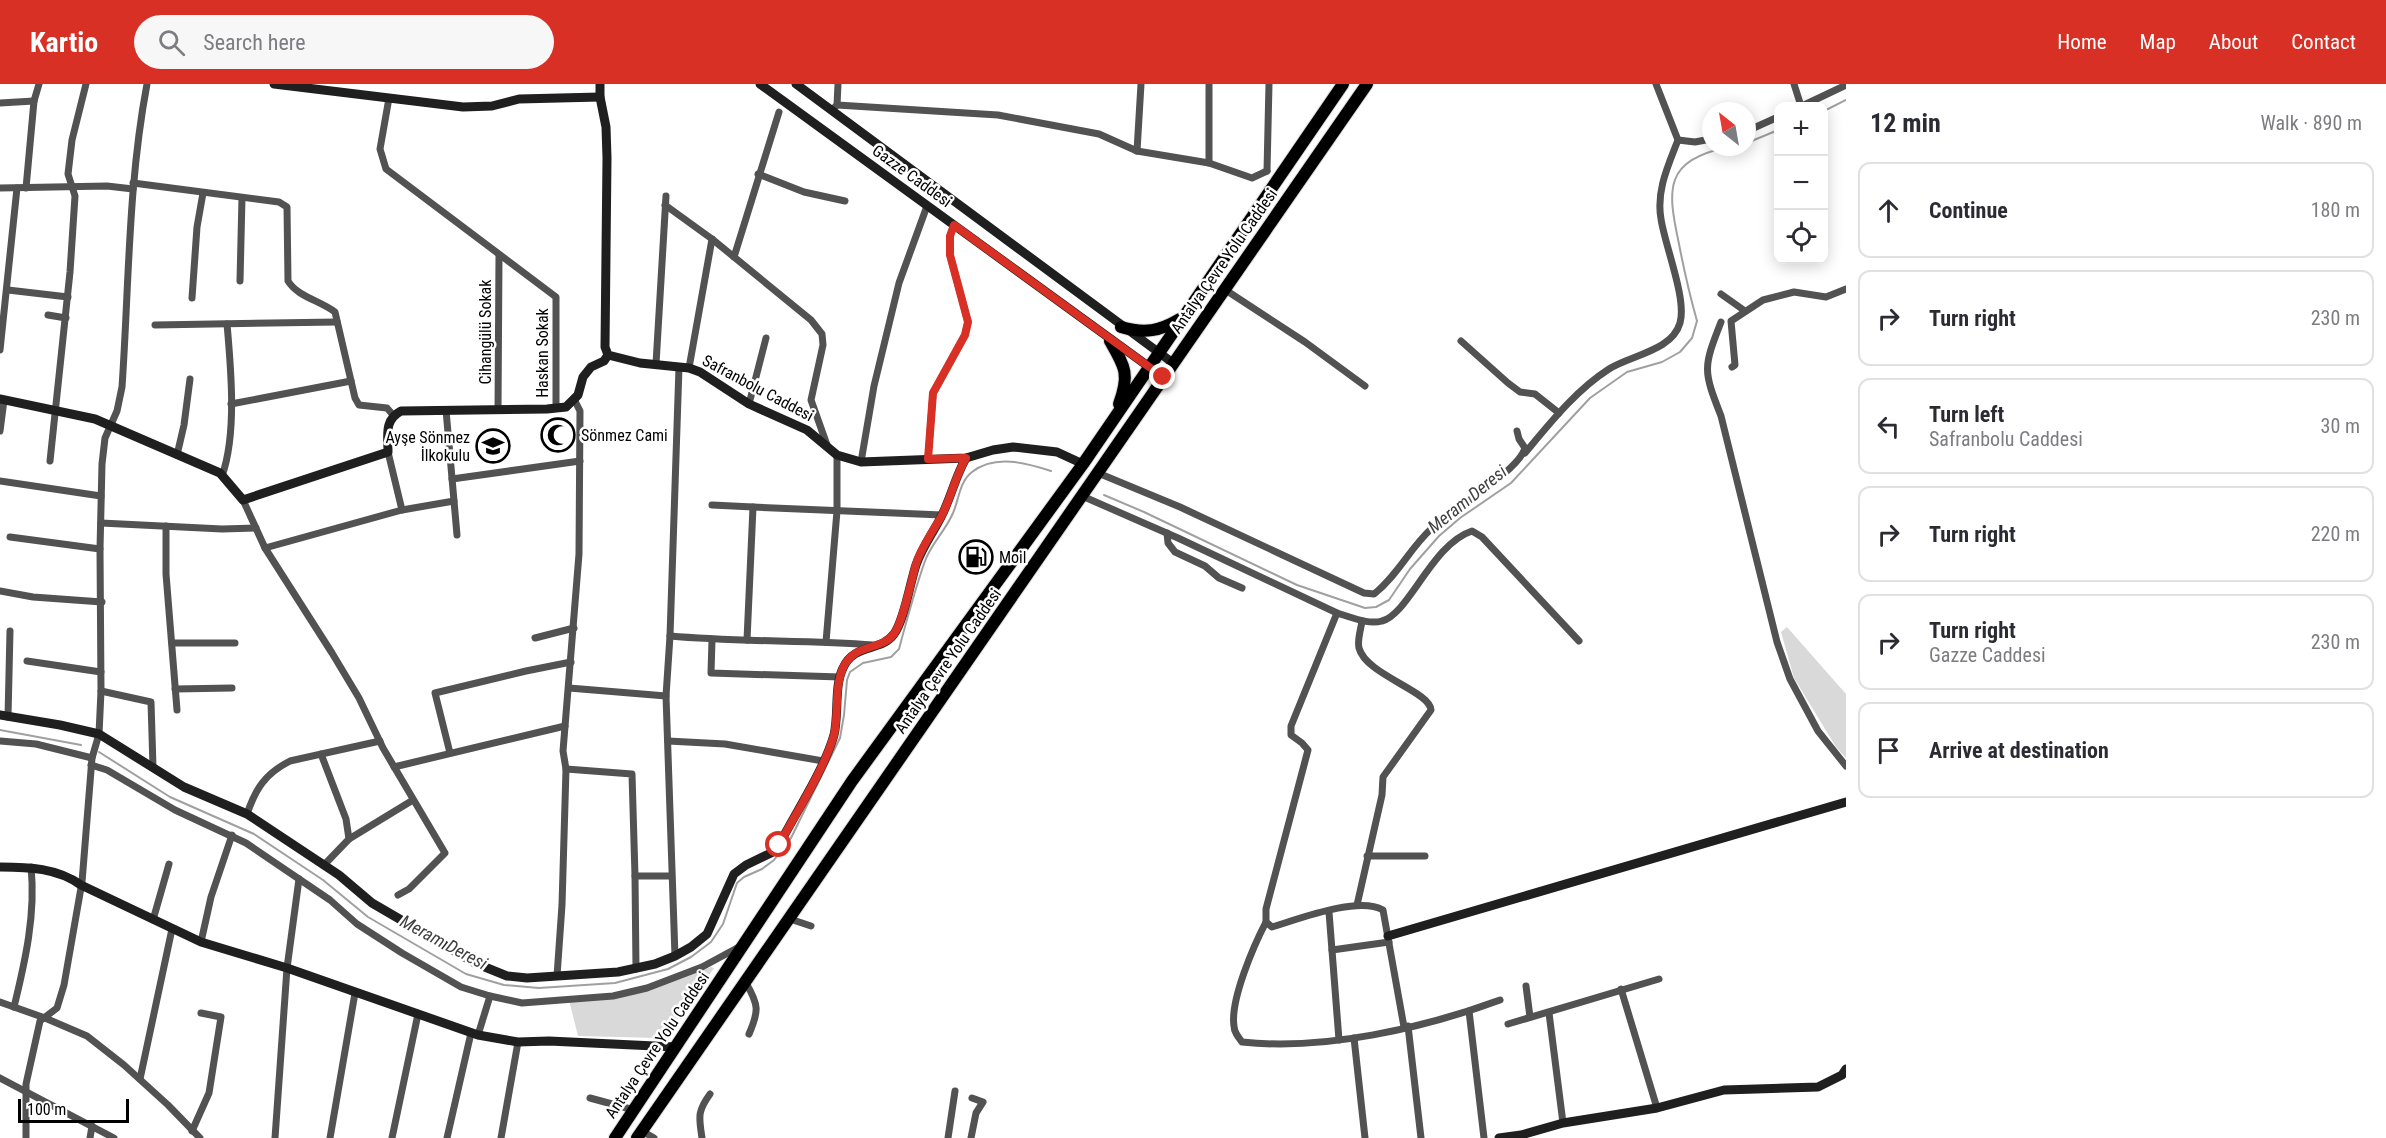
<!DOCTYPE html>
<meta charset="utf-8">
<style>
:root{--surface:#fff;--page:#f7f7f7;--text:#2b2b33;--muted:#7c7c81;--line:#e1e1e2;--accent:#d93025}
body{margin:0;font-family:"Roboto Condensed",sans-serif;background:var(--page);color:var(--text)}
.controls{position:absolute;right:18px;top:18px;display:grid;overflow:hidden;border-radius:12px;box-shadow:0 3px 15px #0003}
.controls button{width:54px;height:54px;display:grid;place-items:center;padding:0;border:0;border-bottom:2px solid var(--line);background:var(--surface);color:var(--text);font:30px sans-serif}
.compass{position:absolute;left:1702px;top:18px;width:54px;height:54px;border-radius:50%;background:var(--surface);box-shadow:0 3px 15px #0003;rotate:329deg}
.scale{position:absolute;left:18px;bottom:15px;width:111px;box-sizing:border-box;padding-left:6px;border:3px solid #000;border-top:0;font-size:16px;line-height:21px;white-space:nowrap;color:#000;-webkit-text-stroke:4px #fff;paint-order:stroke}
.stop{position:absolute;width:18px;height:18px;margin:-14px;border:4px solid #d93025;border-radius:50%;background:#fff}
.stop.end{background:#d93025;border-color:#fff;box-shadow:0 2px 6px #0008}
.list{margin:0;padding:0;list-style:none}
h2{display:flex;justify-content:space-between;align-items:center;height:78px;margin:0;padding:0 24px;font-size:26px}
h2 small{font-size:20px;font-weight:400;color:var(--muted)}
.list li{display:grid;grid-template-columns:39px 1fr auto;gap:18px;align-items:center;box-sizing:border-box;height:96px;margin:0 12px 12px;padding:0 12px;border:2px solid var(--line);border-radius:12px}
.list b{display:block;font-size:22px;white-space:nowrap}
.list p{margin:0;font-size:20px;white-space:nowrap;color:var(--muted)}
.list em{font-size:20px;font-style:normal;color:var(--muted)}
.icon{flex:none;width:33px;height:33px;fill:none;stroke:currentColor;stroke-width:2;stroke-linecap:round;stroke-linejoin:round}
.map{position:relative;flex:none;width:1846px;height:1054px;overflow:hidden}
header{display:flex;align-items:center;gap:36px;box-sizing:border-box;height:84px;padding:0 30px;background:var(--accent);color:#fff}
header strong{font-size:28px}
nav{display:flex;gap:33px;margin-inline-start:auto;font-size:21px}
.search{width:420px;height:54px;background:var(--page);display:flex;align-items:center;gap:15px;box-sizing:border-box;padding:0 21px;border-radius:33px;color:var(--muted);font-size:22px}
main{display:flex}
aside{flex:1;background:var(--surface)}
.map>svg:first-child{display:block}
.green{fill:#d9d9d9}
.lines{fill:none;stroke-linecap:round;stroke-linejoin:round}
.stream{stroke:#a0a0a0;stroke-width:2}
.highway-casing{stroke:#dbdbdb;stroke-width:14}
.street{stroke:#525252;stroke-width:7}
.secondary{stroke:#1f1f1f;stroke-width:9}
.highway{stroke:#000;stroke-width:12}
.route{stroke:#d93025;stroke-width:8}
.labels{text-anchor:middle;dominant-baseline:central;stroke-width:5;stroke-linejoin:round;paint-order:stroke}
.street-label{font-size:16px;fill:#000;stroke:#fff}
.poi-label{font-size:16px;fill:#000;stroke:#fff;text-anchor:start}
.water-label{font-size:18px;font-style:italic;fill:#414141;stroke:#fff}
</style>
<header>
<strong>Kartio</strong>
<div class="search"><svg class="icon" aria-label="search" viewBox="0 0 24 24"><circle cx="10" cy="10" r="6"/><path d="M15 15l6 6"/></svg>Search here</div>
<nav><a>Home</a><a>Map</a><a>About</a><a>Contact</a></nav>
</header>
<main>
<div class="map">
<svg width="1846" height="1054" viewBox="0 0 1846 1054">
<rect width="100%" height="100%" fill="#fff"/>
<g class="green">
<path d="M1787 543 1846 610V674L1836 663 1794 594 1781 548Z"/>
<path d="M711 883 714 884 666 952 658 954 578 952 569 916C619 913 665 900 711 883Z"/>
</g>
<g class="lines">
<g class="stream">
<path d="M1824 27 1846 16"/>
<path d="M1747 59 1778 46"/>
<path d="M1104 411 1144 428 1297 501 1365 524 1376 523 1389 516 1410 485 1439 452 1460 434 1511 399 1590 314 1627 288 1662 278 1680 268 1692 254 1697 237C1690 212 1684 186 1679 160 1667 104 1664 77 1728 63"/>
<path d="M0 646 81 661"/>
<path d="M99 668 170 713 254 750 323 796 368 833 466 890 504 901 539 904 615 899 668 885 691 873 711 858 723 840 737 799 744 793 762 785 774 776 791 754 840 654 844 631 847 596 850 588 863 579 891 573 899 565C907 535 915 505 925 477 931 460 946 446 953 429 959 416 959 398 972 388 995 370 1026 379 1051 387"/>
</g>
<defs>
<g id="highway">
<path d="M1121 243C1145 250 1160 247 1180 235"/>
<path d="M1110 257C1125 283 1130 290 1119 320"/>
<path d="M615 1054 852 697 1083 380 1343 0"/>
<path d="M637 1054 1367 0"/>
</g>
</defs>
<use href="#highway" class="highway-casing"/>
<g class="street">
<path d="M1209 0V79"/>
<path d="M1656 0 1678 56 1695 58 1711 55"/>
<path d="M1794 0 1801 22"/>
<path d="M389 14 380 65 386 85 556 213V324"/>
<path d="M0 19 34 17"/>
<path d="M837 21 998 31 1099 50 1137 67 1209 79 1252 94 1267 87"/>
<path d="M1802 22 1846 1"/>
<path d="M834 24 837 21 838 0"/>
<path d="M1747 47 1778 33"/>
<path d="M1137 67 1141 0"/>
<path d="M1267 87 1269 0"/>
<path d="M758 90 804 108 845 117"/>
<path d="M133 99 279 118 287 123 288 197C298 213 319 216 335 228L355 314 359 321 387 324 393 331"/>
<path d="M0 104 107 102 133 105"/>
<path d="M26 104 34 17 39 0"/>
<path d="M665 121 712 155 811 236 822 250 823 261 811 316 827 361"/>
<path d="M734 173 779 28"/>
<path d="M240 197 242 114"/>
<path d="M1224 205 1305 258 1365 302"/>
<path d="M8 206 68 213"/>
<path d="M1721 210 1745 227"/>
<path d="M192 214 197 143 203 109"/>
<path d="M48 231 66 234"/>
<path d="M1721 238C1703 284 1703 286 1721 332L1777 558 1790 595 1818 647 1846 682"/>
<path d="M155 241 337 238"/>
<path d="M1461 257 1508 299 1520 308 1535 310 1559 329"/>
<path d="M0 266 17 104"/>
<path d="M656 280 666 112"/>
<path d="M1732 283 1735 281 1731 237 1763 216 1794 208 1826 213 1846 205"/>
<path d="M689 284 712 155"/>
<path d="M231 320 351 297"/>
<path d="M749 320 766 254"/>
<path d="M446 326 457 451"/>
<path d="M498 326 499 171"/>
<path d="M0 347 4 316"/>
<path d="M388 368 402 426"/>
<path d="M1525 369C1550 339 1576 306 1609 285 1631 271 1672 267 1680 239 1687 215 1665 162 1661 135 1656 107 1668 82 1678 56"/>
<path d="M177 371 184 341 190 295"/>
<path d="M928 375 933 309 965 251 968 238 950 171V152L954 141"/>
<path d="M50 377 70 188 75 112 68 90 72 56 86 0"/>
<path d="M861 378 874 302 899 199 927 122"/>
<path d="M1098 389 1180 423 1364 509 1374 510C1397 492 1410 464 1432 444 1453 425 1519 387 1525 364L1519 355 1517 347"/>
<path d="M222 392C237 350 231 285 227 240"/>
<path d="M452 395 580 377"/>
<path d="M0 397 101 412"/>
<path d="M1082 412 1178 454 1337 529C1351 533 1368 541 1382 537 1409 530 1432 460 1472 447L1482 453 1579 557"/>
<path d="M243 416 265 464 332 569 359 614 383 664 445 769 409 805 398 811"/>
<path d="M712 421 753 423"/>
<path d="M101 439 222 445 256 444"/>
<path d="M166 442V490L177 626"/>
<path d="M1167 449 1168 459 1175 468 1205 482 1219 494 1242 504"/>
<path d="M10 453 100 465"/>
<path d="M265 464 402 426 454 417"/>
<path d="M0 507 33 513 102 518"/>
<path d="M1337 529 1291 642V651L1302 659 1308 666 1266 825V838L1272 843C1299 835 1358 812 1383 826L1404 943"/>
<path d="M670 552C737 558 805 556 873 561"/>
<path d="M535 554 574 544"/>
<path d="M712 556 711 589 840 593"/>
<path d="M747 556 753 423 942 431"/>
<path d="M826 558 837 427V371"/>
<path d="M172 559H235"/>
<path d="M27 577 101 588"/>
<path d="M569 604 666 612"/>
<path d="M175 605 232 604"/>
<path d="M101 607 151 618 153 683"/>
<path d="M8 633 10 547"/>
<path d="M0 657 36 660 92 674"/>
<path d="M668 657 725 660 823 677"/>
<path d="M450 669 435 609 526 587 571 578"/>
<path d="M321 670 346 735 349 755"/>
<path d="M91 681 107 686 175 726 246 759 330 816 357 840 402 869 461 903 490 912 522 919 613 912 647 904 702 883 739 863"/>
<path d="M394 683 565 642"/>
<path d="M566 685 632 690 635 792H671"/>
<path d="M247 730C256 704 265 690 290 677L380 657"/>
<path d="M1367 772H1425"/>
<path d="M324 781 349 755 413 716"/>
<path d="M635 792 636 885"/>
<path d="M1357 821 1382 711 1383 693 1431 626C1430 607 1366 591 1359 564 1357 556 1361 545 1362 537"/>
<path d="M1329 828 1339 956"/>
<path d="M790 835 811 842"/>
<path d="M153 836 169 780"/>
<path d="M1266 838C1254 861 1230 916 1234 942 1234 948 1238 953 1242 958 1324 967 1424 944 1500 916"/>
<path d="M201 858 211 813 232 751"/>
<path d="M1332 866 1389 858"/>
<path d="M675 872 666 612 670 552 679 283"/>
<path d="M557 892 562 821 566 685 563 667 579 470 580 327 574 315"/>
<path d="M746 899C759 921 759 927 749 950"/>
<path d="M1526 902 1530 933"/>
<path d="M1621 905 1657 1024"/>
<path d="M0 918 45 934 87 952 124 981 168 1021 200 1054"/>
<path d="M14 923C25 878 36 830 31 783"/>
<path d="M1469 927 1484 1054"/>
<path d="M1549 929 1563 1039"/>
<path d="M1508 940 1659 895"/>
<path d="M1408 942 1421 1054"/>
<path d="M478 951 490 912"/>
<path d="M1354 954 1365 1054"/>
<path d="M0 994 114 1054"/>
<path d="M140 995 172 845"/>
<path d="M590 1014 634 1026"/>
<path d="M192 1047 209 1009 221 933 201 929"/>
<path d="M642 1047 654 1054"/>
<path d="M26 1054V1000L40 937 57 924 64 901 82 798 92 674 99 650 101 607 100 465 102 380 105 354 117 327 122 303C129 202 128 100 147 0"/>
<path d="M90 1054 92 1042"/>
<path d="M275 1054 287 884 299 795"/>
<path d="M330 1054 355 909"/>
<path d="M392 1054 418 930"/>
<path d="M447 1054 471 949"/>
<path d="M501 1054 518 958"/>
<path d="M702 1054C699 1033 697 1028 710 1010"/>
<path d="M948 1054 955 1007"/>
<path d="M971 1054 976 1029 983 1018 972 1014"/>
</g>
<g class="secondary">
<path d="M274 0 463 23 492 22 519 15 600 13"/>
<path d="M600 0V13L606 43 607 74 605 263 608 271 640 279 689 284 700 288 749 320 807 346 837 371 861 378 966 374 993 366 1013 363 1057 368 1083 380"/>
<path d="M760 0 1163 293"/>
<path d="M796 0 1173 279"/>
<path d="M0 315 95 335 220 389 243 416 388 368C388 351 384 336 401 327L547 325 566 323 578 311 583 293 591 283 604 277 608 271"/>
<path d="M0 631 60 641 99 650 184 703 247 730 339 791 372 819 475 879 507 892 527 894 618 888 655 880 675 872 691 863 707 850 734 790 746 781 771 769 779 761C796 728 824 686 834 651 839 630 834 602 843 584 854 559 881 568 894 550 904 537 910 499 916 481 922 463 933 449 941 433 951 414 955 393 966 374"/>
<path d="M0 783C29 783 57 784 81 801L201 858 287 884 478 951 518 958 549 957 676 963"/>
<path d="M1388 852 1846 718"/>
<path d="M1499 1054 1521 1051 1563 1039 1657 1024 1724 1006 1818 1003 1842 991 1846 985"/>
</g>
<use href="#highway" class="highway"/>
</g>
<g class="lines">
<path class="route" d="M779 761C796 729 824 686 834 651 839 630 834 604 843 584 854 559 881 567 894 550 904 536 911 495 917 477 923 461 933 447 941 433 951 414 955 393 966 374L928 375 933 309 965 251 968 238 950 171V152L954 141 1163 293"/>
</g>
<defs>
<symbol id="mosque-ring" viewBox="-11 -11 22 22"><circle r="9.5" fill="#fff" stroke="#000" stroke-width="1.5"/><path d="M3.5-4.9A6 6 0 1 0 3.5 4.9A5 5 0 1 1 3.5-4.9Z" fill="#000"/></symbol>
<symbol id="school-ring" viewBox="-11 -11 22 22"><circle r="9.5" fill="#fff" stroke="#000" stroke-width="1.5"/><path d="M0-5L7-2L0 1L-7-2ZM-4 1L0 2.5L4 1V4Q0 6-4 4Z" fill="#000"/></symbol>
<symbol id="fuel-ring" viewBox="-11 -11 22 22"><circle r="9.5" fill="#fff" stroke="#000" stroke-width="1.5"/><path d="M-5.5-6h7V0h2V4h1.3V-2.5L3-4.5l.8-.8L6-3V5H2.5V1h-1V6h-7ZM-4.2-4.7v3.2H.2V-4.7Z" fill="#000"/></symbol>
</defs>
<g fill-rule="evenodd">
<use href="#mosque-ring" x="539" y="332" width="38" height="38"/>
<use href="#school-ring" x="474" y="343" width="38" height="38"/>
<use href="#fuel-ring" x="957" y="454" width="38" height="38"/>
</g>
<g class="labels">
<g class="street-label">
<text transform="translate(912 92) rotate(36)">Gazze Caddesi</text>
<text transform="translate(1224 177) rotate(-55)">Antalya Çevre Yolu Caddesi</text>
<text transform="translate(485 248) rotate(-90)">Cihangülü Sokak</text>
<text transform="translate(542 269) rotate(-90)">Haskan Sokak</text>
<text transform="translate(758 304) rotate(28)">Safranbolu Caddesi</text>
<text transform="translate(948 577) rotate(-55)">Antalya Çevre Yolu Caddesi</text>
<text transform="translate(657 961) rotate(-56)">Antalya Çevre Yolu Caddesi</text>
</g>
<g class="poi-label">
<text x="581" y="351">Sönmez Cami</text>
<text x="470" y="353" text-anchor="end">Ayşe Sönmez<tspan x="470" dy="18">İlkokulu</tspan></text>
<text x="999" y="473">Moil</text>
</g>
<g class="water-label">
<text transform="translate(1467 415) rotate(-39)">Meram Deresi</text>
<text transform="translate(444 858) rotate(28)">Meram Deresi</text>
</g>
</g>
</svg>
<div class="controls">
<button>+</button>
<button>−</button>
<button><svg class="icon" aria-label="locate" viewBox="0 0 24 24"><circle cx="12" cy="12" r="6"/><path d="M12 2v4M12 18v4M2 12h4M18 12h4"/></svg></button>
</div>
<svg class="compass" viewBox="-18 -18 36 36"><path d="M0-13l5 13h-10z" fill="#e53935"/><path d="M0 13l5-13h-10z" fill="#7c7c81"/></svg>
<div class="scale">100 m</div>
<div class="stop" style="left:779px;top:761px"></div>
<div class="stop end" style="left:1163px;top:293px"></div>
</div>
<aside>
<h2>12 min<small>Walk · 890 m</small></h2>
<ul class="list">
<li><svg class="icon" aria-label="ahead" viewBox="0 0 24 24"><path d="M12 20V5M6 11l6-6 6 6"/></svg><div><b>Continue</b></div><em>180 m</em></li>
<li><svg class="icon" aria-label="right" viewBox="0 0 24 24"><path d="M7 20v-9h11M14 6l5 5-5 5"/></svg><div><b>Turn right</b></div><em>230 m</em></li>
<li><svg class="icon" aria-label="left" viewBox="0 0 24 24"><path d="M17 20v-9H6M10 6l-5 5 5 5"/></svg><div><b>Turn left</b><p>Safranbolu Caddesi</p></div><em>30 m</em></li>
<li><svg class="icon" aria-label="right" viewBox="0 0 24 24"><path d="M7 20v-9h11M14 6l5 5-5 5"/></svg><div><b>Turn right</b></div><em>220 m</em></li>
<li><svg class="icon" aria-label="right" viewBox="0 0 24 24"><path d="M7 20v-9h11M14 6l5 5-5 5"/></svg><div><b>Turn right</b><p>Gazze Caddesi</p></div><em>230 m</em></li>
<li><svg class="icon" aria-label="arrive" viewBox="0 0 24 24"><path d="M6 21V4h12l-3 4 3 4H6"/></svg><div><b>Arrive at destination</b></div></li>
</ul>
</aside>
</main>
